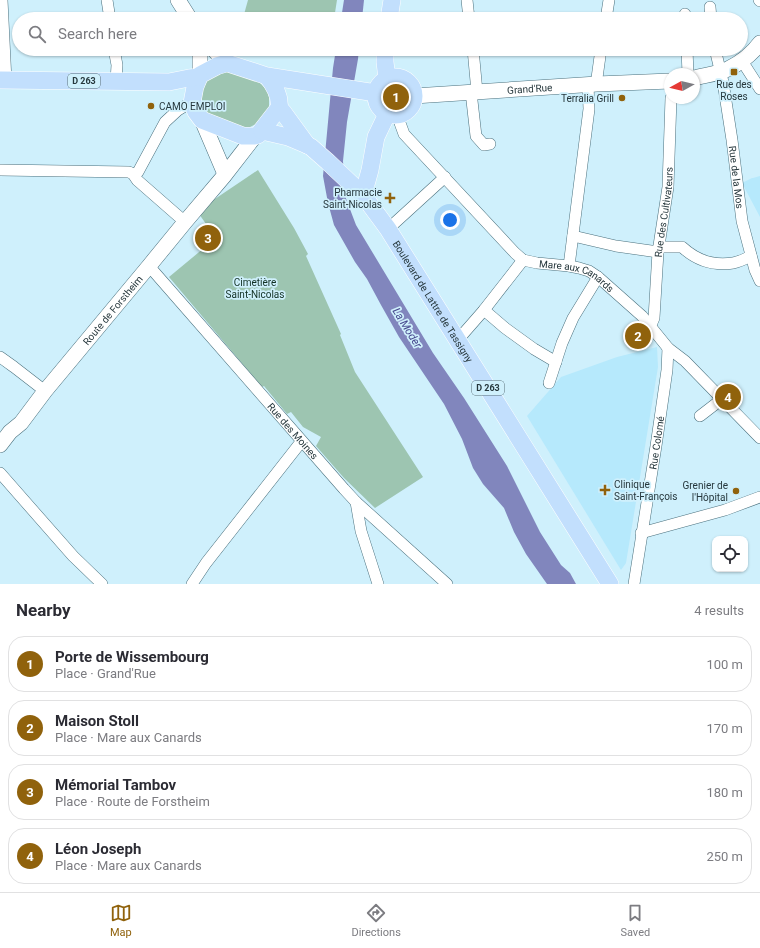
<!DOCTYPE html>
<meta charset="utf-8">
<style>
:root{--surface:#fff;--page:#f2f2f3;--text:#2b2b33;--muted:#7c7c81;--line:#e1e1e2;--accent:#90620c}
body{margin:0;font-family:Roboto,sans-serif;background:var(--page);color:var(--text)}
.controls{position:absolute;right:12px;bottom:12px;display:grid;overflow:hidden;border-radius:8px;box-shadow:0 1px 3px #0004}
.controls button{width:36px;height:36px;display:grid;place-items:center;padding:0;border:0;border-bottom:1px solid var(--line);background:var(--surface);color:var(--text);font:20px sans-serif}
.compass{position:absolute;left:664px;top:68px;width:36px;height:36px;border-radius:50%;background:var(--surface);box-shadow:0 1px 3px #0004;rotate:262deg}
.you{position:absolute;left:450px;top:220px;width:14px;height:14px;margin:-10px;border:3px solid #fff;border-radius:50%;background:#1a73e8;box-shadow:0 0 0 6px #1a73e833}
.badge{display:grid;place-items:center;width:26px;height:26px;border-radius:50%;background:var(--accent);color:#fff;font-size:13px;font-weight:700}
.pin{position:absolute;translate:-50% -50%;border:2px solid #fff;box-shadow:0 1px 4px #0006}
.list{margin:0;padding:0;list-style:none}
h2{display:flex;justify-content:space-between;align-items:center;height:52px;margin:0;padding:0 16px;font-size:17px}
h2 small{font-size:13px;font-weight:400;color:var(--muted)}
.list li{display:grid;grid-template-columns:26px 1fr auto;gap:12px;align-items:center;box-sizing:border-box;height:56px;margin:0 8px 8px;padding:0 8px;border:1px solid var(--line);border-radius:16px}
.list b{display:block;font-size:15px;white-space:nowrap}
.list p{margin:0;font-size:13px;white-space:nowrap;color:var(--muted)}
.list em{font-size:13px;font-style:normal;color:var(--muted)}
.icon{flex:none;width:22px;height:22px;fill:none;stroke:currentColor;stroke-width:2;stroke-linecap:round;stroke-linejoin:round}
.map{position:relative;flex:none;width:760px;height:584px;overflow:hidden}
.search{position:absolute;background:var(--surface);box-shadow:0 1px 3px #0004;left:12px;right:12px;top:12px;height:44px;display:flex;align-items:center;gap:10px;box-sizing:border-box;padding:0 14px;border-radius:22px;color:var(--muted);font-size:15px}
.sheet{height:308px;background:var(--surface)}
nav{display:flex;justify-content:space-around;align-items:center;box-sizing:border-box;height:56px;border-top:1px solid var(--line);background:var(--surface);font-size:11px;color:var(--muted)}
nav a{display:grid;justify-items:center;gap:2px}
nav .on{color:var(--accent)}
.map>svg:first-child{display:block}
.built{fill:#b6e9fc}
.green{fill:#9dc5b1}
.water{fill:#8186bd}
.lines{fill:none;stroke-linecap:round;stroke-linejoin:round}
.street-casing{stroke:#4b717e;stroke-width:12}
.secondary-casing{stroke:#4b717e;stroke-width:16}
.primary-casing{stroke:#fff;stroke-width:18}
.street{stroke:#fff;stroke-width:11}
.secondary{stroke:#fff;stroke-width:15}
.primary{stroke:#c2dffd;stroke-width:17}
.poi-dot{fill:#90620c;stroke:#cff0fc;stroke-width:1.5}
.labels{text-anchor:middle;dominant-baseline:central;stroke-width:3.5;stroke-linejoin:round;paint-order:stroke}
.shield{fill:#cff0fc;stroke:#596e76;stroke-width:1}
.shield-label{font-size:9px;font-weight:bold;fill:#26373c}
.poi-label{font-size:10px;fill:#26373c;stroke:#cff0fc;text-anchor:end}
.street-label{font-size:10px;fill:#26373c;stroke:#cff0fc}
.park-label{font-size:10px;fill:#113023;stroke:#cff0fc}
.water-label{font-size:11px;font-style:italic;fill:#45468c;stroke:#cff0fc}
</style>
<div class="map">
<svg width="760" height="584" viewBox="0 0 760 584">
<rect width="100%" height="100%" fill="#cff0fc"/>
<g class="built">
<path d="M760 176V217L742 183 752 178H753Z"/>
<path d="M657 347 658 367 626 563 621 570 527 416 561 377 617 357Z"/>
</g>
<g class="green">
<path d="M248 0H337L334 19H251L243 18Z"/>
<path d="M226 71 257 80 264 87 267 91 269 97V109L258 123 246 129C235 125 223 122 213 117 199 110 199 90 209 79 213 75 220 73 226 71Z"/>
<path d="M258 170 294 228 308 254 306 256 341 334 340 335 355 372 423 477 375 508 344 478 316 446 321 437 303 427 291 412 287 414 264 386 262 387 169 277 216 238 199 214 206 205Z"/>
</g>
<g class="water">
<path d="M344 0H364L362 19H341Z"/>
<path d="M336 49H359L358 59 347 122 343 161 345 196 356 225 433 353 464 398 507 466 540 532 561 565 570 573 576 584H547L526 554 514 532 504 508 483 484 473 468 462 439 444 404 399 337 381 305 367 279 355 262 334 225 328 203 323 176 333 68Z"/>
</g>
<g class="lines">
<defs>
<g id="street">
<path d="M2 0 6 81"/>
<path d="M107 0 110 19"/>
<path d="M467 0 469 19"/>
<path d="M759 0 760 1"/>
<path d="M710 7 711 19"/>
<path d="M685 14 686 19"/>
<path d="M606 19 609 0"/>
<path d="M114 49 117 65 116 81"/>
<path d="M473 49 477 92"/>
<path d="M687 49 688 74"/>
<path id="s1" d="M715 49 723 82 732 140 742 221 755 270 760 281"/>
<path d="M742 61 760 89"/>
<path d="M597 84V78L601 49"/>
<path d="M471 92 476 136 484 145 490 144"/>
<path id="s2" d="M399 115 400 123 404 134 515 253 523 260 537 263 569 266 579 268 589 271 598 277 642 316 668 348 685 361 760 438"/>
<path d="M0 170 129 172 133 174 137 180 185 222"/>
<path d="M133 174 138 172 165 122 178 110 183 107 192 103"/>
<path d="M388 229 445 177"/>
<path d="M573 236 616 246 658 252"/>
<path d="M659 247H682C696 260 714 266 733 263 739 262 745 259 751 256"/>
<path id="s3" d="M149 266 344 489 356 502 447 584"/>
<path d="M569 266 589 109 588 85"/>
<path d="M484 310 505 328 534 349 556 362"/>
<path id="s4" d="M651 325 654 318 658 252 668 187 671 98"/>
<path d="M457 339 463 334 484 310 523 260"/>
<path d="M0 357 14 367 45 391"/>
<path d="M549 383 562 343 573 318 598 277"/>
<path d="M700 416 722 399"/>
<path d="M0 473 73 556 102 584"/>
<path d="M356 502 361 531 378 584"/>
<path d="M641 533 725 510 760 497"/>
<path d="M192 584 206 563 301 442"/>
<path id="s5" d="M634 584 656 446 667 370 668 348"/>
</g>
<g id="secondary">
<path d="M178 0 190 19"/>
<path d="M200 49V75"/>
<path d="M213 49 227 63"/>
<path d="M694 78C705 75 718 74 728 69 740 63 752 54 760 43"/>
<path id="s6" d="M414 96 597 84 670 81"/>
<path d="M202 120 225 174"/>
<path id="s7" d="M0 445 10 432 21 423 45 391 149 266 185 222 224 176 255 136"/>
</g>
<g id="primary">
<path d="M389 19 392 0"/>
<path d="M385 49V62L387 79"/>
<path d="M267 76C274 85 281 96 279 108L258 135 255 136H243L202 120 196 112 192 103 195 87 200 75 217 66 227 63 267 76 376 93"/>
<circle cx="395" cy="96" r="19"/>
<path d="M0 80 169 82 189 78 199 77"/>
<path d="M279 108 283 112 307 145"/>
<path id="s8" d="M262 131 288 137 307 145 311 147 328 162 363 195 388 229 610 584"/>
<path d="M363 195 370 170 376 137 387 114"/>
</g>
</defs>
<use href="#street" class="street-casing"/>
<use href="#secondary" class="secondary-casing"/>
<use href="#primary" class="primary-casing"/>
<use href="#street" class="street"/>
<use href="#secondary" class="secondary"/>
<use href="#primary" class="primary"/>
</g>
<g class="poi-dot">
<rect x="730" y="68" width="8" height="8" rx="2"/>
<circle cx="622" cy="98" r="4"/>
<circle cx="151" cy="106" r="4"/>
<path d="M388 192h4v4h4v4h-4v4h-4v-4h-4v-4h4z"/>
<path d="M603 484h4v4h4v4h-4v4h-4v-4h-4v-4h4z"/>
<circle cx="736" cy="491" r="4"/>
</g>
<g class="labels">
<g class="shield">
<rect x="68" y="74" width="32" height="14" rx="3"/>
<rect x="472" y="381" width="32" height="14" rx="3"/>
</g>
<g class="shield-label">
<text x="84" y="81">D 263</text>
<text x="488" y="388">D 263</text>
</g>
<g class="poi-label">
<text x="734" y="84" text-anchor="middle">Rue des<tspan x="734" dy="12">Roses</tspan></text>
<text x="614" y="98">Terralia Grill</text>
<text x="159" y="106" text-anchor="start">CAMO EMPLOI</text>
<text x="382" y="192">Pharmacie<tspan x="382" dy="12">Saint-Nicolas</tspan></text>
<text x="614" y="484" text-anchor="start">Clinique<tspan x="614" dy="12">Saint-François</tspan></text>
<text x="728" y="485">Grenier de<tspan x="728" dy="12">l'Hôpital</tspan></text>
</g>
<g class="street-label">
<text stroke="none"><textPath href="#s6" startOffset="116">Grand'Rue</textPath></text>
<text stroke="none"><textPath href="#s1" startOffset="130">Rue de la Mos</textPath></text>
<text stroke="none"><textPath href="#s4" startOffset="114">Rue des Cultivateurs</textPath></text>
<text stroke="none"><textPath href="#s2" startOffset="250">Mare aux Canards</textPath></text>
<text stroke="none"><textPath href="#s8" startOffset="250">Boulevard de Lattre de Tassigny</textPath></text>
<text stroke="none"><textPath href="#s7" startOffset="176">Route de Forstheim</textPath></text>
<text stroke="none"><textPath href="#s3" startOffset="219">Rue des Moines</textPath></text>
<text stroke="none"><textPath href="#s5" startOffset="143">Rue Colomé</textPath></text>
</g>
<g class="park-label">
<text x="255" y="282">Cimetière<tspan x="255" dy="12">Saint-Nicolas</tspan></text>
</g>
<g class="water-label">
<text transform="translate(407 328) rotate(58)">La Moder</text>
</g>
</g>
</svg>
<div class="controls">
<button><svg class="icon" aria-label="locate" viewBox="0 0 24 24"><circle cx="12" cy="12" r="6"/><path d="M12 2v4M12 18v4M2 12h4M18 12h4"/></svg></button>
</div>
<svg class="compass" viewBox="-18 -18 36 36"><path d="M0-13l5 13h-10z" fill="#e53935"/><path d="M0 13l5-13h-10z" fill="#7c7c81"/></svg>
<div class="you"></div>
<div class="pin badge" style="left:396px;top:97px">1</div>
<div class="pin badge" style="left:638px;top:336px">2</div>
<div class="pin badge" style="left:208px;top:238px">3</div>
<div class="pin badge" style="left:728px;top:397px">4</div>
<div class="search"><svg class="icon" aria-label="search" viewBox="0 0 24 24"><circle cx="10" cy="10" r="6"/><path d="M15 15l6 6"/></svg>Search here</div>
</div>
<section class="sheet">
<h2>Nearby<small>4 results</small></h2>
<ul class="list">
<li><span class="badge">1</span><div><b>Porte de Wissembourg</b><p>Place · Grand'Rue</p></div><em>100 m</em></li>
<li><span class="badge">2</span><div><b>Maison Stoll</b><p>Place · Mare aux Canards</p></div><em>170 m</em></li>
<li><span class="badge">3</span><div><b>Mémorial Tambov</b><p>Place · Route de Forstheim</p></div><em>180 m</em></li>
<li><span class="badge">4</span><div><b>Léon Joseph</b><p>Place · Mare aux Canards</p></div><em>250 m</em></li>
</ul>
</section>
<nav>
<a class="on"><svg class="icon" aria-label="map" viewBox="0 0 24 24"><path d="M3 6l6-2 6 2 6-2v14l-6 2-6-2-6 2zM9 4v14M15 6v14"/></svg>Map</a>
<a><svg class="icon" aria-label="directions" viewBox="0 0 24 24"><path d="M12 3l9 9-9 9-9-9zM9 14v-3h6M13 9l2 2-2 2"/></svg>Directions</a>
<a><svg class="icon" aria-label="saved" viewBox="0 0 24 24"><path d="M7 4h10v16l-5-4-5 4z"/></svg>Saved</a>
</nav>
